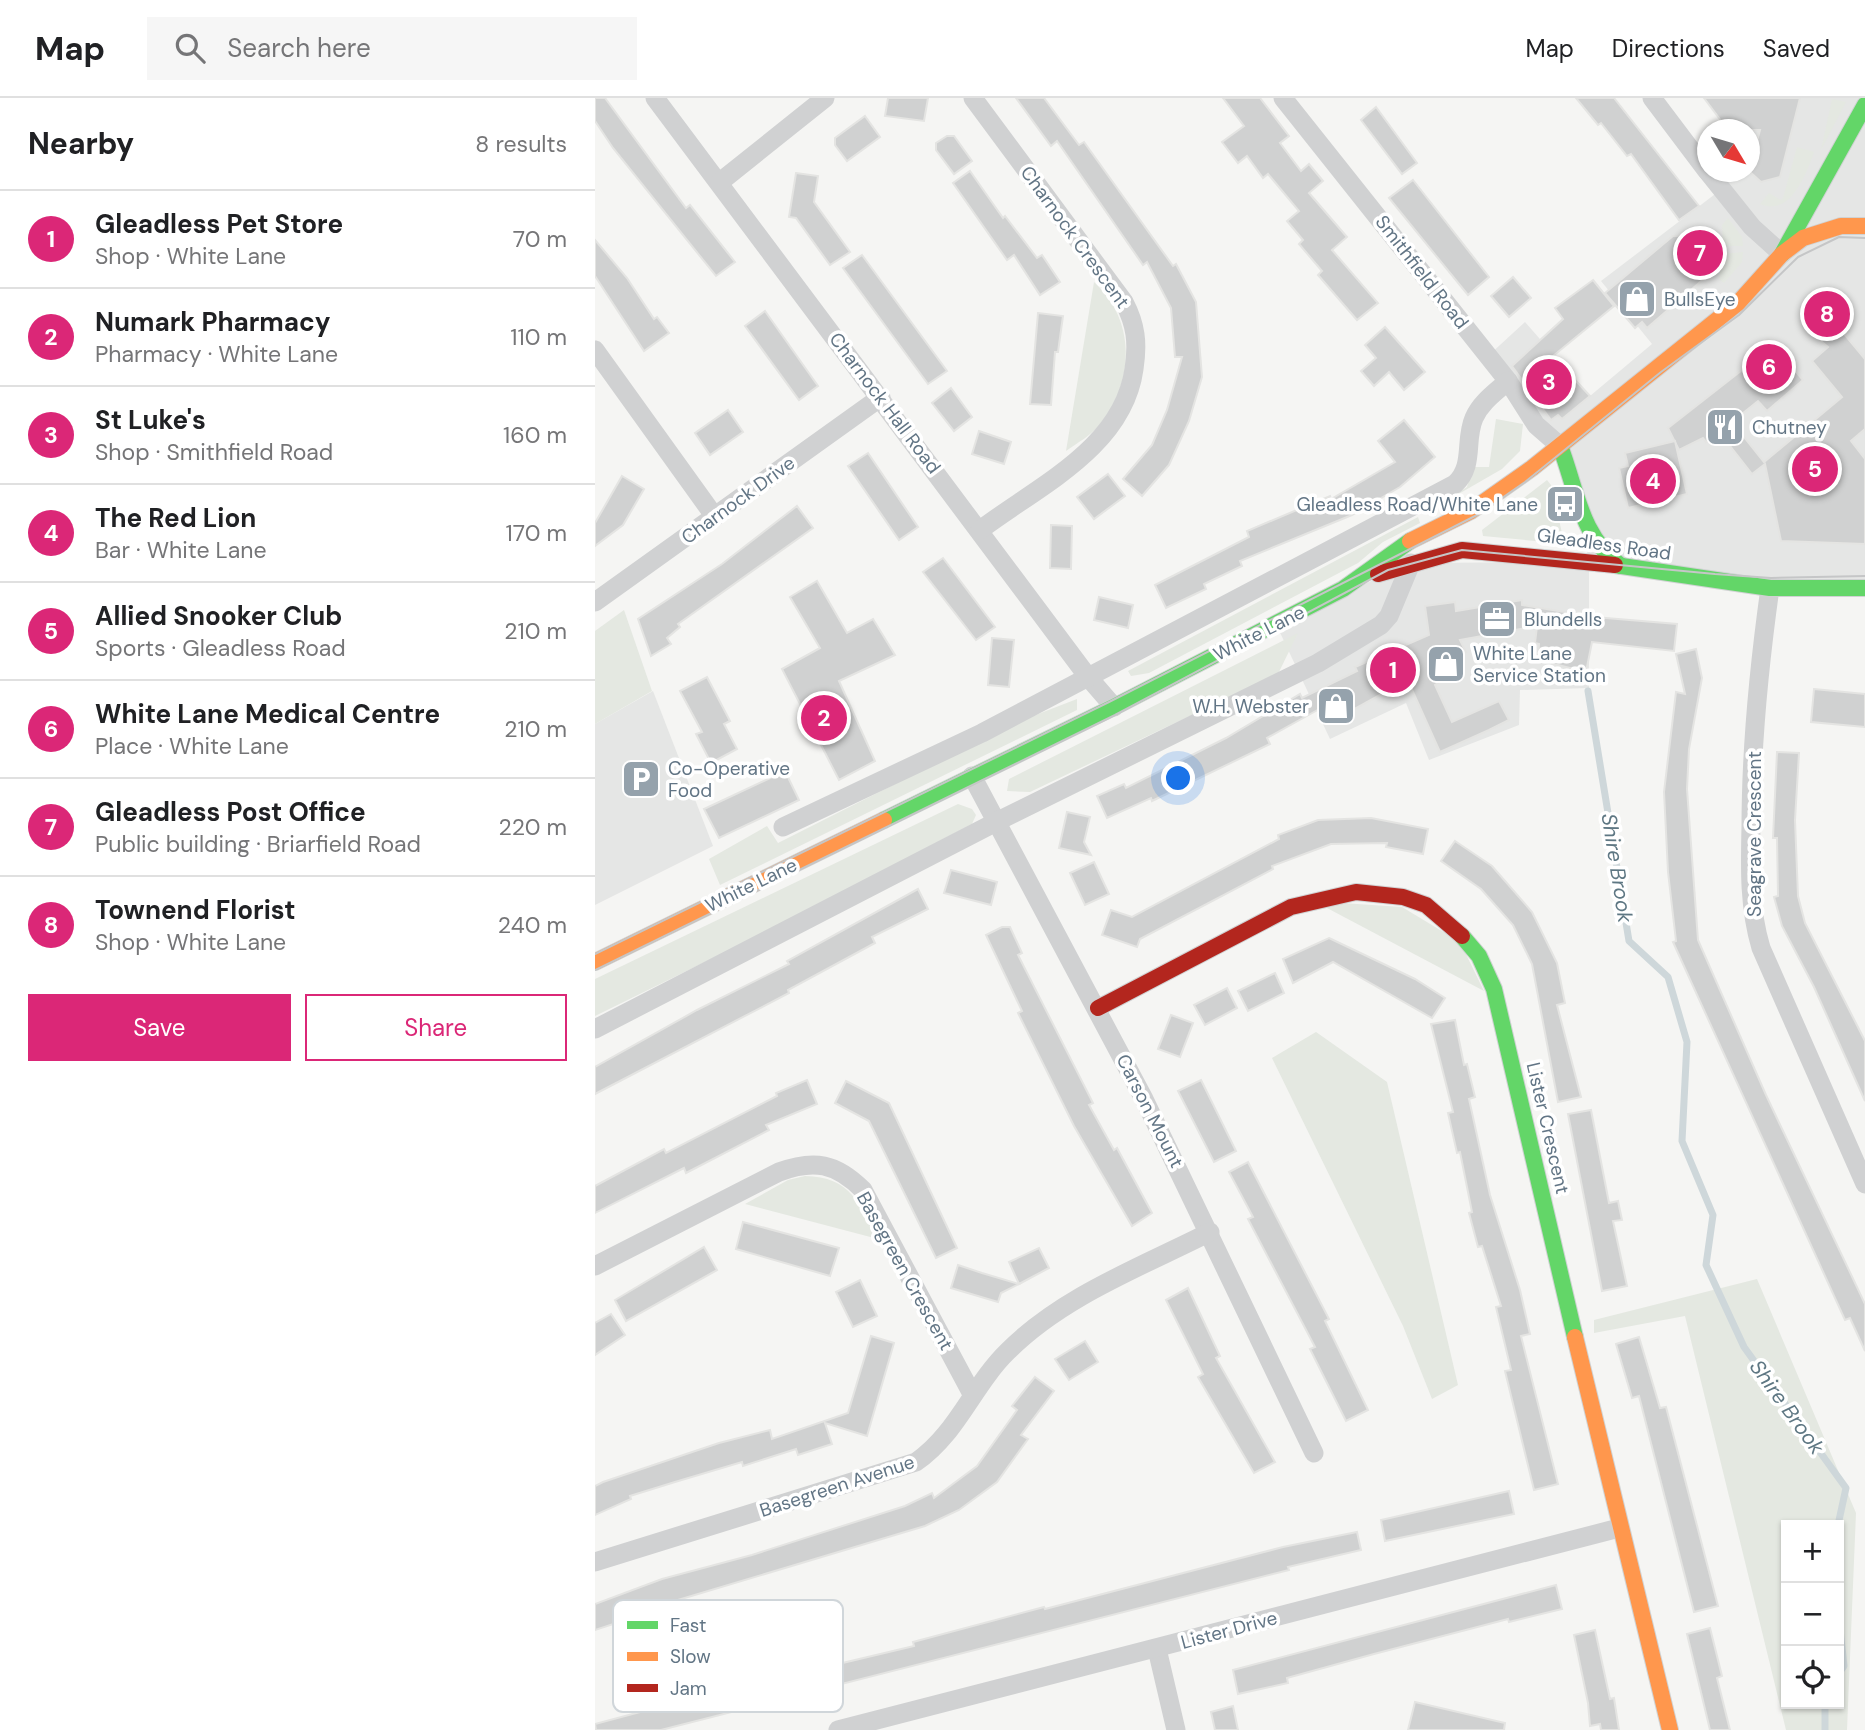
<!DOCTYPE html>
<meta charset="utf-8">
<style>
:root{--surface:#fff;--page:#f6f6f6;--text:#202124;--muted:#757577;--line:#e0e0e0;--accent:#db2777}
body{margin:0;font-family:"DM Sans",sans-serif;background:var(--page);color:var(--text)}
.controls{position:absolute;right:21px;bottom:21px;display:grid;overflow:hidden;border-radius:0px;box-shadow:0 2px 5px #0004}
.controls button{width:63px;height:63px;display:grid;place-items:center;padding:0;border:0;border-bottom:2px solid var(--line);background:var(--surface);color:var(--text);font:35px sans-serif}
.compass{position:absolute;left:1102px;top:21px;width:63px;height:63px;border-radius:50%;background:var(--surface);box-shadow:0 2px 5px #0004;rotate:128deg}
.you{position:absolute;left:584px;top:681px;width:24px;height:24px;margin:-18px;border:5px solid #fff;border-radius:50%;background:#1a73e8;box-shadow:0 0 0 10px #1a73e833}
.badge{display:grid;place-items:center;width:46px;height:46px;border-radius:50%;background:var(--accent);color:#fff;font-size:23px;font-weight:700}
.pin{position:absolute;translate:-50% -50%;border:4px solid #fff;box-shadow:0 2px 7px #0006}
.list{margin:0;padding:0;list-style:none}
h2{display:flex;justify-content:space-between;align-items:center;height:91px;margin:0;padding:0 28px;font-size:30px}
h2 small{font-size:23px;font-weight:400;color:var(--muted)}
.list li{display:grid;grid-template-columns:46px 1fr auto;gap:21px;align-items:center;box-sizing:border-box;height:98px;padding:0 28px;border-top:2px solid var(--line)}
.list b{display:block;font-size:26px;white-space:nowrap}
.list p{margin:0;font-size:23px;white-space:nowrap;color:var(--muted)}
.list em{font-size:23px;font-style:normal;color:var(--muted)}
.actions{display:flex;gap:14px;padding:21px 28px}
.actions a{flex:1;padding:16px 0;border:2px solid var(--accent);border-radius:0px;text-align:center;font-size:24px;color:var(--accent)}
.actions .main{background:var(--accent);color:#fff}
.icon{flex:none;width:38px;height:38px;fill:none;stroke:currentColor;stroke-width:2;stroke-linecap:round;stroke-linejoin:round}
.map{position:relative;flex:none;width:1270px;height:1632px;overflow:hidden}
header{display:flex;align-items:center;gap:42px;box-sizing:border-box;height:98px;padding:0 35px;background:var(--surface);border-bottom:2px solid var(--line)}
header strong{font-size:33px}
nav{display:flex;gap:38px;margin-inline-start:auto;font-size:24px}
.search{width:490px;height:63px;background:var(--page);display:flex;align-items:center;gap:18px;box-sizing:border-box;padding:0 24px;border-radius:0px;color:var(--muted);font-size:26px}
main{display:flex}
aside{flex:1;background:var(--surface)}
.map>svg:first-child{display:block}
.built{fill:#e5e6e5}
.green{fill:#e4e8e1;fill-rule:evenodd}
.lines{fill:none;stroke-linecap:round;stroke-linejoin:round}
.stream{stroke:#ced7da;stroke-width:7}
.building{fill:#d0d1d1;stroke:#e4e4e2;stroke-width:2}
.fast-casing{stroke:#d0d2d3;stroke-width:18}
.slow-casing{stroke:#d0d2d3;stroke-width:18}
.jam-casing{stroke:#d0d2d3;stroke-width:18}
.street{stroke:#d0d1d2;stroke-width:19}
.fast{stroke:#63d668;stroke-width:16}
.slow{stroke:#ff974d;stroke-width:16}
.jam{stroke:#b3261e;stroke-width:16}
.tram{stroke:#c5c6c7;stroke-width:2}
.labels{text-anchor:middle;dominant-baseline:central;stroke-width:7;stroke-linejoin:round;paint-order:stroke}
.street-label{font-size:19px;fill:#627585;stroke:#fff}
.poi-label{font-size:19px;fill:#627585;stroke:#fff;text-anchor:start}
.water-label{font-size:21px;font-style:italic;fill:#5e7783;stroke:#fff}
.key{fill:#fff;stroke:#d0d6da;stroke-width:2}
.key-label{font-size:19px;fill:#627585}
</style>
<header>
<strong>Map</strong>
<div class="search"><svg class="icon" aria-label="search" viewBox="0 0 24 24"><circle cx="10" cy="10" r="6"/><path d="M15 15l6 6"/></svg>Search here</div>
<nav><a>Map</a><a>Directions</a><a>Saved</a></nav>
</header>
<main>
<aside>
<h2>Nearby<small>8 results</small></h2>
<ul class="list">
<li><span class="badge">1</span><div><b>Gleadless Pet Store</b><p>Shop · White Lane</p></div><em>70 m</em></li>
<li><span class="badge">2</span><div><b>Numark Pharmacy</b><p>Pharmacy · White Lane</p></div><em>110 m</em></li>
<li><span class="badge">3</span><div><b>St Luke's</b><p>Shop · Smithfield Road</p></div><em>160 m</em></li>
<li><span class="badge">4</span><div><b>The Red Lion</b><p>Bar · White Lane</p></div><em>170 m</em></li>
<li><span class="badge">5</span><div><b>Allied Snooker Club</b><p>Sports · Gleadless Road</p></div><em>210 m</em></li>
<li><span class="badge">6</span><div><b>White Lane Medical Centre</b><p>Place · White Lane</p></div><em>210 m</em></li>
<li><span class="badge">7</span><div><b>Gleadless Post Office</b><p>Public building · Briarfield Road</p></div><em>220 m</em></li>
<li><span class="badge">8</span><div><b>Townend Florist</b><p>Shop · White Lane</p></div><em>240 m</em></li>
</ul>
<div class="actions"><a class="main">Save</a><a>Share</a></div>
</aside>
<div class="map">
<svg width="1270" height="1632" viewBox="0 0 1270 1632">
<rect width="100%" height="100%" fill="#f5f5f3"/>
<g class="built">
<path d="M1142 0H1270V490L994 465V590L925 592 924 627 834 662 811 605 735 641 681 526 816 465 994 464 978 382 893 258 930 224 995 298 1057 246 1006 183 1132 87 1122 74H1154V32L1116 31 1138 13Z"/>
<path d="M58 593 118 748 0 807V626Z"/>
</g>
<g class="green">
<path d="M1237 1 1251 4 1226 52Z"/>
<path d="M1202 49 1219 54C1211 77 1195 119 1165 106L1174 95 1186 102 1188 100Z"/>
<path d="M1133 120 1147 139 1148 148H1128L1127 127Z"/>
<path d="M1148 154 1147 164 1129 185 1124 181 1128 156Z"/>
<path d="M499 184C541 222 540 284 505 326 497 337 482 345 471 353Z"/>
<path d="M901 321 928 326 925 353 907 371 841 409 872 389 877 369H894Z"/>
<path d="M952 382 956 387 967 435 961 445 888 438 887 432Z"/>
<path d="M823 419 825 425 788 444 763 465 554 575 536 578 533 573Z"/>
<path d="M29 512 57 593 0 626V533Z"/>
<path d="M703 535 683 576 435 694 412 693 414 681Z"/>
<path d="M482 601V612L125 787 114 761 172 728 183 745 425 623Z"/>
<path d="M363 706 377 711 381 717 377 726 171 834 0 918V881Z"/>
<path d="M747 805 807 809 865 844 889 893 732 810Z"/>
<path d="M721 934 792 984 863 1287 837 1301 808 1228 677 960Z"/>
<path d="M210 1078C256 1079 264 1105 283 1141L150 1106 193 1082Z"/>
<path d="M1162 1181 1261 1415 1252 1632H1191L1090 1218 999 1235V1222ZM1191 1427H1244V1606H1191Z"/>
</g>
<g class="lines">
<g class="stream">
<path d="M993 593 1034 843 1073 879 1092 944 1087 1043 1118 1117 1111 1167 1149 1249 1251 1390 1243 1427"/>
<path d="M1244 1522 1249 1568 1244 1575"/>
<path d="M1230 1632V1606"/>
</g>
</g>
<g class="building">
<path d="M0 0H10L91 110 95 107 140 164 121 178 18 50 0 23Z"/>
<path d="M293 0H333L329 23 290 18Z"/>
<path d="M421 0H449L484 47 489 44 578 168 581 166 601 204 607 279 594 323 574 367 547 398 528 381 557 347 572 312 587 259H580L576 210 552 164 548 167 462 43 456 48Z"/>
<path d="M628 0H665L694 38 685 45 706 73 714 66 728 83 714 95 752 139 737 152 783 205 762 222 723 177 727 173 704 146 708 142 692 123 704 113 673 76 668 80 652 58 643 65 627 44 649 28Z"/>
<path d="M981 0H1019L1104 108 1084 122 1036 56 1032 58 1006 25 1003 27Z"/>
<path d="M1109 0H1205L1185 79 1166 84 1154 73 1165 32H1133Z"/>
<path d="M781 9 822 65 807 76 766 22Z"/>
<path d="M270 18 285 39 252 63 240 47V40Z"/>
<path d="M352 38H359L377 63 359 76 341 52V45Z"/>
<path d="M375 73 408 120 410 118 442 160 447 157 465 184 445 197 419 157 412 162 358 85Z"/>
<path d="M201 75 223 78 219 104 255 154 235 167 201 120 194 119Z"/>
<path d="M818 82 894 179 873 197 794 100Z"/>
<path d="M1118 137 1119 172 1052 230 1047 224 1040 230 1010 195 1078 138Z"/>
<path d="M0 142 32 180 59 221 62 219 74 235 49 253 0 178Z"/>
<path d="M267 157 352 273 333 286 248 170Z"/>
<path d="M918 179 936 200 914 219 896 198Z"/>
<path d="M998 182 1019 208 958 258 995 298 967 321 963 317 956 322 917 268 968 221 960 210Z"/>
<path d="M1222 193 1233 196 1249 212 1253 221 1245 231 1270 261V331L1256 343 1270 361V446L1186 443 1170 366 1157 376 1124 334 1111 344 1108 340 1084 352 1073 330 1161 261 1156 255 1173 241 1208 282 1172 313 1163 303 1137 324 1169 364 1247 299 1217 263 1233 249 1214 233 1222 224 1207 211Z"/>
<path d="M170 213 223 288 204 302 150 228Z"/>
<path d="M443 215 468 218 463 254H460L456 307 435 306Z"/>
<path d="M790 229 830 274 809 292 794 274 779 288 766 273 781 260 770 247Z"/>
<path d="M356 290 377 319 359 333 337 305Z"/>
<path d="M133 312 148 334 115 357 100 335Z"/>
<path d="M809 322 840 359 805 389 757 417 645 463 647 468 609 486 611 491 571 510 560 487 654 439 652 433 735 398 736 401 800 364 783 343Z"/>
<path d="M384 333 416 344 409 366 377 356Z"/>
<path d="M1080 343 1092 396 1033 410 1024 370 1033 368 1030 355Z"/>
<path d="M273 355 323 429 304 442 253 368Z"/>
<path d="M513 376 530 398 499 421 482 399Z"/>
<path d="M27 378 49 391 28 427 0 448V425Z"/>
<path d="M202 408 218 430 83 526 85 529 72 540 76 546 56 558 43 521 127 466Z"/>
<path d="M456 427 477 428 476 471 455 470Z"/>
<path d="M348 460 400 529 381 542 328 474Z"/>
<path d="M222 483 252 535 278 521 300 557 244 583 280 663 244 682 187 571 225 550 195 499Z"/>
<path d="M504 499 538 507 533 530 499 522Z"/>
<path d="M927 502V507L999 519 1082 526 1079 553 997 544 991 574 943 562 944 546 940 545 942 528 865 542 871 554 861 560 867 571 840 587 857 624 904 603 914 622 894 632 845 654 815 587 805 592 803 587 736 624 728 609 672 640 675 646 557 703 556 700 512 720 502 698 529 686 531 690 631 640 705 596 707 600 762 573 760 569 834 537 830 508 860 504 861 513Z"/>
<path d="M397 540 419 542 414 589 393 587Z"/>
<path d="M1101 551 1107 580 1094 651 1092 691 1103 842 1171 997 1270 1206V1253L1255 1220 1250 1222 1078 844 1081 843 1073 774 1069 694 1081 594 1090 596 1081 556Z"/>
<path d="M112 579 135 623 129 626 142 651 116 665 101 636 107 634 85 593Z"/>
<path d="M1219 591 1270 596V629L1216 624Z"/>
<path d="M1182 654 1204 655 1200 722 1203 798 1210 825 1270 943V1003L1219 889 1187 828 1179 799 1183 798 1182 740H1178Z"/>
<path d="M190 673 204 702 124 740 109 711Z"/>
<path d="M472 714 495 719 489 744 496 757 464 750Z"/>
<path d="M776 720 833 731 828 756 791 749 792 745 736 746 677 768 678 771 545 841 542 849 507 837 516 812 537 819 684 741 683 737 723 722Z"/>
<path d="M860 743 897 768 937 814 962 865 970 905 962 907 986 999 963 1004 937 866 918 827 886 791 846 763Z"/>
<path d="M499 764 514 796 490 807 475 775Z"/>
<path d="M356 772 402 784 396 807 349 795Z"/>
<path d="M323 791 333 811 277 839 280 845 193 892 194 895 0 996V969L102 912 194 866 192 863Z"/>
<path d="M407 829H415L427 855 423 857 498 1005 494 1007 519 1052 522 1050 557 1115 537 1128 479 1028 423 915 427 913 391 837Z"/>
<path d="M734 840 820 881 850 900 837 920 738 864 698 885 688 861Z"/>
<path d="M680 875 689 895 653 913 643 893Z"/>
<path d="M632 890 642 910 610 927 599 907Z"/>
<path d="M576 917 598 925 585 959 563 951Z"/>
<path d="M860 922 869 967 872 966 880 999 874 1001 895 1097 925 1192 935 1236 926 1238 963 1386 939 1392 910 1273 916 1272 901 1209 906 1208 887 1148 883 1149 874 1115 877 1114 865 1054 862 1055 853 1015 858 1014 836 926Z"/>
<path d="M212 982 222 1006 171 1027 174 1032 91 1075 89 1070 0 1115V1088L69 1051 71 1055 182 998 181 995Z"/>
<path d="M606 982 641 1053 619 1064 583 993Z"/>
<path d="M251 983 294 1005 362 1150 341 1160 274 1023 240 1005Z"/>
<path d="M996 1012 1014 1105 1023 1103 1027 1122 1018 1123 1032 1188 1007 1193 973 1016Z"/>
<path d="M653 1064 734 1221 730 1223 773 1312 751 1323 715 1251 720 1249 653 1121 658 1119 634 1074Z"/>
<path d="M148 1124 244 1150 235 1178 141 1151Z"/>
<path d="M109 1149 122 1172 31 1223 20 1202Z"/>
<path d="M444 1150 454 1170 424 1186 414 1164Z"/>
<path d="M363 1167 387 1175 424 1186 406 1195 403 1204 356 1190Z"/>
<path d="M265 1182 282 1218 258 1229 241 1194Z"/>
<path d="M593 1190 625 1258 621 1260 680 1364 659 1375 603 1279 608 1276 571 1202Z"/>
<path d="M16 1216 30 1237 0 1257V1225Z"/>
<path d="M276 1238 299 1245 272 1338 230 1325 237 1346 203 1357 201 1351 148 1368 147 1364 80 1384 35 1398 36 1401 0 1417V1388L8 1384 124 1345 175 1332 177 1341 253 1315Z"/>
<path d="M1044 1239 1065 1310 1071 1309 1123 1508 1099 1514 1044 1298 1037 1300 1021 1246Z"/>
<path d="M490 1243 503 1264 474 1282 460 1261Z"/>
<path d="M440 1279 459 1293 426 1337 433 1341 402 1384 364 1412 330 1428 63 1508 64 1511 0 1532V1506L67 1481 157 1457 310 1408 337 1395 339 1400 382 1368 422 1312 417 1308Z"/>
<path d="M914 1393 919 1416 790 1443 786 1422Z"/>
<path d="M762 1434 766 1452 693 1469 694 1472 66 1632H1L0 1626 75 1606 319 1548 318 1544 449 1509 450 1511 688 1449Z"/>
<path d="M961 1487 967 1511 914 1524 913 1521 779 1556 692 1580 693 1585 643 1596 638 1572Z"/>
<path d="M1115 1530 1127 1578 1122 1580 1135 1632H1115L1092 1536Z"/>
<path d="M1000 1532 1015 1601 1019 1600 1024 1632H1006L1005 1626 995 1628 993 1605 979 1537Z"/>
<path d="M820 1604 910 1625 909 1632H813Z"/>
<path d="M638 1608 643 1632H620L616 1614Z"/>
</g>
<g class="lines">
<defs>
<g id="fast">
<path d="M1187 156 1270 7"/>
<path d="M965 348C982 392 985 438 1026 468"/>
<path d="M1020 467 1175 490H1270"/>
<path d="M289 722 519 609 748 491 815 443"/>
<path d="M867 838 884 858 899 891 980 1239"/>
</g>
<g id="slow">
<path d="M815 443 876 413 937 370 1143 205 1187 156 1208 140 1246 128H1270"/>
<path d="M0 864 289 722"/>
<path d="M980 1239 1075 1632"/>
</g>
<g id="jam">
<path d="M783 476 867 452 1020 467"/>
<path d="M503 910 696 809 761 794 808 799 831 807 867 838"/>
</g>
</defs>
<use href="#fast" class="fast-casing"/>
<use href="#slow" class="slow-casing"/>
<use href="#jam" class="jam-casing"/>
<g class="street">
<path d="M60 0 493 579 519 609"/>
<path d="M378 0 529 204C541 227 543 245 539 271 528 350 443 388 385 432"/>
<path d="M688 0 913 283 941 327 965 348"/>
<path d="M1057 0 1112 73"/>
<path d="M1113 74 1157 129 1187 156"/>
<path d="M125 84 230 0"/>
<path d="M0 252 120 419"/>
<path d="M1175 490C1164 569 1156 649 1156 729 1155 770 1154 810 1166 850L1270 1086"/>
<path d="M0 504 286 299"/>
<path d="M377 678 549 1001 719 1355"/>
<path d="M188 729 387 635 860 386C880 367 869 343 879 320 886 304 901 294 913 283"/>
<path d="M0 931 403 723 723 565 786 527 794 518 816 465"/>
<path d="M0 1168 184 1074C219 1061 241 1065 268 1092L377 1296"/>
<path d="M0 1464 321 1364C362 1336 378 1287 413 1253 468 1198 546 1169 615 1134"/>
<path d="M562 1551 581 1632"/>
<path d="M243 1632 1024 1430"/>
</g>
<use href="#fast" class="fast"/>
<use href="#slow" class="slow"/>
<use href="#jam" class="jam"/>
<g class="tram">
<path d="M0 856 514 604 884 416 930 384 1066 274 1144 217 1203 159 1244 139 1270 140"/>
<path d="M0 872 520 617 793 472 867 452 1120 476 1176 480 1270 478"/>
</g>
</g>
<defs>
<symbol id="shop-square" viewBox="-11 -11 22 22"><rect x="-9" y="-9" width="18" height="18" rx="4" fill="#95a2ac" stroke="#fff"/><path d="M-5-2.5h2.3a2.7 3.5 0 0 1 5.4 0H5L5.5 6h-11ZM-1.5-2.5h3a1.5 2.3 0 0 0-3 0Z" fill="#fff"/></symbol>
<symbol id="restaurant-square" viewBox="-11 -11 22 22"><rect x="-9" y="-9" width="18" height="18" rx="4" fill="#95a2ac" stroke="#fff"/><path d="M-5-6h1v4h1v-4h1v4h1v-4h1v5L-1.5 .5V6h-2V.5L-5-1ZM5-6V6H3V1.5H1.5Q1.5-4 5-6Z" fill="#fff"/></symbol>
<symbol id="bus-square" viewBox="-11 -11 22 22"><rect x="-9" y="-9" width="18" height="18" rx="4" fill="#95a2ac" stroke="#fff"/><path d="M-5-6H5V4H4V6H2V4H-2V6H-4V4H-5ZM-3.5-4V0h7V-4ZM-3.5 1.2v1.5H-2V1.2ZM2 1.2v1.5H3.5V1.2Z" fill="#fff"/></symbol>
<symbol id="office-square" viewBox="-11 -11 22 22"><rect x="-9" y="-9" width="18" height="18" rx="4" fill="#95a2ac" stroke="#fff"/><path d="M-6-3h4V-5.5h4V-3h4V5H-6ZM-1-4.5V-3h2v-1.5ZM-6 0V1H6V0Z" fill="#fff"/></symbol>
<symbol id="parking-square" viewBox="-11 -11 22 22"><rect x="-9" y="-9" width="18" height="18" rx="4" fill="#95a2ac" stroke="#fff"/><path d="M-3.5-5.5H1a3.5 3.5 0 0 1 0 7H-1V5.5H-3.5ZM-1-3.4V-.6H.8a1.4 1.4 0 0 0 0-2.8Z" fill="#fff"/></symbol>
</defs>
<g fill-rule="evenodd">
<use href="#shop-square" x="1020" y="179" width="44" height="44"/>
<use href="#restaurant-square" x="1108" y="307" width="44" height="44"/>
<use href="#bus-square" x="948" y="384" width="44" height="44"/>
<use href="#office-square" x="880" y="499" width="44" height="44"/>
<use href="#shop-square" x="829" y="544" width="44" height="44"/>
<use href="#shop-square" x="719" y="586" width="44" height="44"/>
<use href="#parking-square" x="24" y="659" width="44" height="44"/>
</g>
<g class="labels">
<g class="street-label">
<text transform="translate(480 139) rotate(54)">Charnock Crescent</text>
<text transform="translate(827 174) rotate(52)">Smithfield Road</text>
<text transform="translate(290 305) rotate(53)">Charnock Hall Road</text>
<text transform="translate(143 402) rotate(-36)">Charnock Drive</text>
<text transform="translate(1009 446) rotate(8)">Gleadless Road</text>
<text transform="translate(664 535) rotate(-27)">White Lane</text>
<text transform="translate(1159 736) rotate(-90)">Seagrave Crescent</text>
<text transform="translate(156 787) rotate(-26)">White Lane</text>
<text transform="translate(555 1013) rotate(63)">Carson Mount</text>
<text transform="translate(953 1030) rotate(77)">Lister Crescent</text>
<text transform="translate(310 1173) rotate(61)">Basegreen Crescent</text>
<text transform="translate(242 1388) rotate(-18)">Basegreen Avenue</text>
<text transform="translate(634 1532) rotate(-15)">Lister Drive</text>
</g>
<g class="poi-label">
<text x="1069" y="201">BullsEye</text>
<text x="1157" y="329">Chutney</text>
<text x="943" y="406" text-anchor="end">Gleadless Road/White Lane</text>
<text x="929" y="521">Blundells</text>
<text x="878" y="555">White Lane<tspan x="878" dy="22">Service Station</tspan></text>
<text x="714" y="608" text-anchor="end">W.H. Webster</text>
<text x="73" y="670">Co-Operative<tspan x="73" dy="22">Food</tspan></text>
</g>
<g class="water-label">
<text transform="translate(1022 770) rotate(81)">Shire Brook</text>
<text transform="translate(1192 1309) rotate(54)">Shire Brook</text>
</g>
</g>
<rect x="18" y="1502" width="230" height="112" rx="10" class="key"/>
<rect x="32" y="1523" width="31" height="8" fill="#63d668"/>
<rect x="32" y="1554" width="31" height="9" fill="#ff974d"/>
<rect x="32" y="1586" width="31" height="8" fill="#b3261e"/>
<g class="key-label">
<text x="75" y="1534">Fast</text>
<text x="75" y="1565">Slow</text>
<text x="75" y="1597">Jam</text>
</g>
</svg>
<div class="controls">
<button>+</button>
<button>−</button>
<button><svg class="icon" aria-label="locate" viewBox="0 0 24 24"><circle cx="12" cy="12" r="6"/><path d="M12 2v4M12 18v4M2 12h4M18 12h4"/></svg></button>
</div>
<svg class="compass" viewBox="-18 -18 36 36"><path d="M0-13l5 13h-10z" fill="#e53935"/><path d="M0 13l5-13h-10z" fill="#757577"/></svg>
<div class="you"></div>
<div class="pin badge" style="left:798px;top:572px">1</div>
<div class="pin badge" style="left:229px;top:620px">2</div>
<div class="pin badge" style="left:954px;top:284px">3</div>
<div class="pin badge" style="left:1058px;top:383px">4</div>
<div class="pin badge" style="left:1220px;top:371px">5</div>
<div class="pin badge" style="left:1174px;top:269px">6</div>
<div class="pin badge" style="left:1105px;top:155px">7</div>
<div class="pin badge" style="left:1232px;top:216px">8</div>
</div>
</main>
